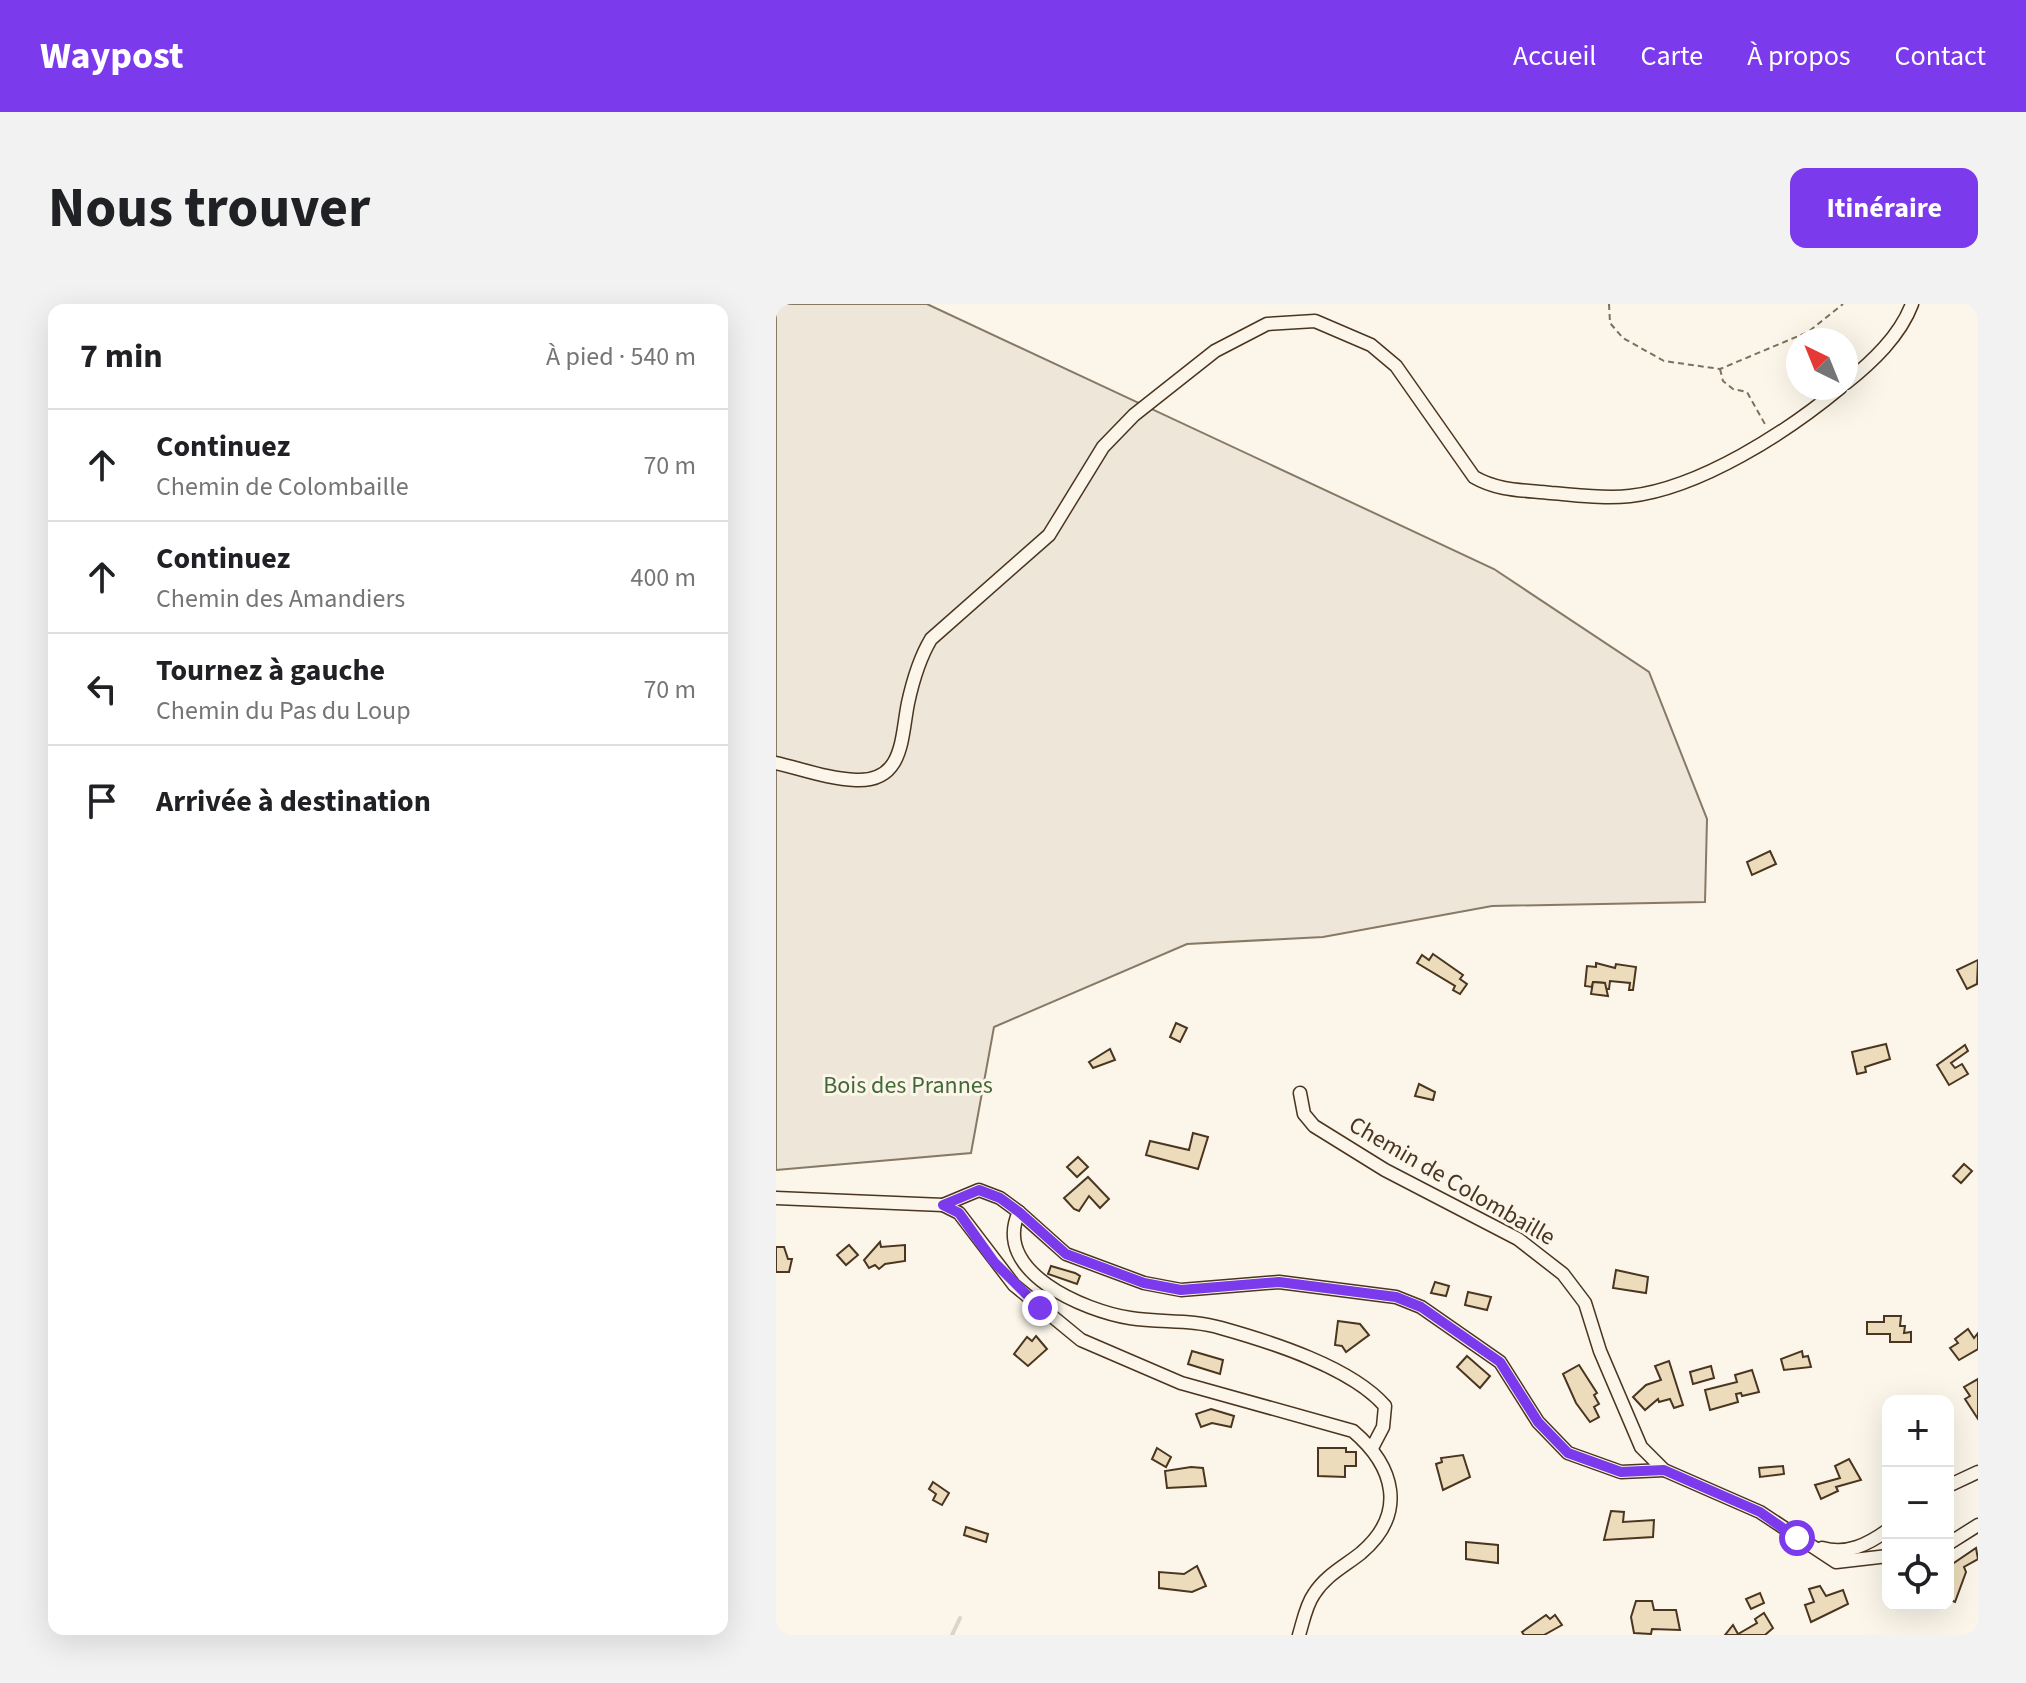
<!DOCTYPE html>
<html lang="fr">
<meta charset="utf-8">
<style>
:root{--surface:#fff;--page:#f2f2f2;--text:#202124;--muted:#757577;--line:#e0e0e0;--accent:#7c3aed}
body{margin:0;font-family:"Source Sans 3",sans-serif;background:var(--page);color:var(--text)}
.controls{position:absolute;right:24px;bottom:24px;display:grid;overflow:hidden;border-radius:16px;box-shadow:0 8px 32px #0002}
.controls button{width:72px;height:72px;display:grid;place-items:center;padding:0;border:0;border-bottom:2px solid var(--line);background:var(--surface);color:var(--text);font:40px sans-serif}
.compass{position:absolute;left:1010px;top:24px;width:72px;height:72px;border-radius:50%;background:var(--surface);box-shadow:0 8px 32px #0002;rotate:317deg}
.stop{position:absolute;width:24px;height:24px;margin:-18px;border:6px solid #7c3aed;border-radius:50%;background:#fff}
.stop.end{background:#7c3aed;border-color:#fff;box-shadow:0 2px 8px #0008}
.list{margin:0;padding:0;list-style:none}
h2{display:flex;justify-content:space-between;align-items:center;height:104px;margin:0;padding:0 32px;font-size:34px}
h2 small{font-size:26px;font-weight:400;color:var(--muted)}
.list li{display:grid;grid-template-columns:52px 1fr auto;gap:24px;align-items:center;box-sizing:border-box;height:112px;padding:0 32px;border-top:2px solid var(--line)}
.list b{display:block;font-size:30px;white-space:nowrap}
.list p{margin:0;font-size:26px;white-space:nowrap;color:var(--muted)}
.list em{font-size:26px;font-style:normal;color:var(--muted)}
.icon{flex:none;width:44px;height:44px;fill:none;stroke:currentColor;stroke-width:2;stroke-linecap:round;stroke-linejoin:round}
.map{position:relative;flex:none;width:1202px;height:1331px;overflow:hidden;border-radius:16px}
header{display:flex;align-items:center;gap:48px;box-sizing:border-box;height:112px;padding:0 40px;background:var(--accent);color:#fff}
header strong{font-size:38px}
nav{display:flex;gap:44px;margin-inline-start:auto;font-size:28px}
.intro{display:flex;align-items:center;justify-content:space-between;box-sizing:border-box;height:192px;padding:0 48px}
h1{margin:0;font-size:56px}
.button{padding:20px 36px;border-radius:16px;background:var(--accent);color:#fff;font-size:28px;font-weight:700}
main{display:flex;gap:48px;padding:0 48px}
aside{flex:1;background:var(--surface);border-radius:16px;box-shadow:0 8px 32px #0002}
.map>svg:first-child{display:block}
.green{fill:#ede6d9;stroke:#887966;stroke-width:2}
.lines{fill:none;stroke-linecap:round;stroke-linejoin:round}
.stream{stroke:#dcd4c6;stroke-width:4}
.building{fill:#ecdcbc;stroke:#4a3520;stroke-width:2}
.minor-casing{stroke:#4a3520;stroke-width:15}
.path{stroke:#7f6f5c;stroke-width:2;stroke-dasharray:6 4;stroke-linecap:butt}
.minor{stroke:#fbf6e9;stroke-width:12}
.route{stroke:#7c3aed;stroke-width:10}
.labels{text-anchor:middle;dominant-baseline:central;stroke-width:6;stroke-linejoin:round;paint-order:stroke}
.park-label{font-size:24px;fill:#436837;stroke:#fbf6e9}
.street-label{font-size:24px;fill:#4a3520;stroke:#fbf6e9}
</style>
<header>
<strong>Waypost</strong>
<nav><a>Accueil</a><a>Carte</a><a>À propos</a><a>Contact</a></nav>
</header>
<div class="intro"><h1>Nous trouver</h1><a class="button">Itinéraire</a></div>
<main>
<aside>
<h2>7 min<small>À pied · 540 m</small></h2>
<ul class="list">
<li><svg class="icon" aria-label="ahead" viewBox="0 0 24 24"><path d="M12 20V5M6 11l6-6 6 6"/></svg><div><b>Continuez</b><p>Chemin de Colombaille</p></div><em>70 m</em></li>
<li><svg class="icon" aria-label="ahead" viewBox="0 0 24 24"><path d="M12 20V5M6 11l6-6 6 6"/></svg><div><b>Continuez</b><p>Chemin des Amandiers</p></div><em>400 m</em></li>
<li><svg class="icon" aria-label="left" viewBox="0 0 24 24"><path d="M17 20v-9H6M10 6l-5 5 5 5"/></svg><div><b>Tournez à gauche</b><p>Chemin du Pas du Loup</p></div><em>70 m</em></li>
<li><svg class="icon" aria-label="arrive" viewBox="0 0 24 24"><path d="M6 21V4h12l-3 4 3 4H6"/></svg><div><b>Arrivée à destination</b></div></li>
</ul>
</aside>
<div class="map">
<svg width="1202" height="1331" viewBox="0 0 1202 1331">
<rect width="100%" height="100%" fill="#fbf6e9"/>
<path class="green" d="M0 0H151L718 265 873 368 931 515 929 598 716 602 547 633 411 640 218 723 195 849 0 866Z"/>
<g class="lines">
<path class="stream" d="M176 1331 184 1314"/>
</g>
<g class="building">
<path d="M994 547 1000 560 976 571 971 558Z"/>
<path d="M657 650 687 671 684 675 691 680 684 690 677 686 679 682 641 659 646 651 653 656Z"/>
<path d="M1202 656 1201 680 1191 685 1181 666Z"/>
<path d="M820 659 839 664 840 660 860 663 857 686H853L854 679 834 677 833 685H828L829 679 817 678 816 683 809 682 811 662 820 663Z"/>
<path d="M817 678 829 679 832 692 815 690Z"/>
<path d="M400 719 411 724 404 738 394 733Z"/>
<path d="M1110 740 1114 755 1089 763 1090 768 1081 770 1076 748Z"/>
<path d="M1189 741 1192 747 1175 759 1179 764 1186 760 1192 770 1173 781 1161 761Z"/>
<path d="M334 745 339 756 317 764 313 758Z"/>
<path d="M643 780 659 788 657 796 639 792Z"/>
<path d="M417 829 432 833 422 865 370 851 374 837 413 846Z"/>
<path d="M302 853 312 863 301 873 291 863Z"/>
<path d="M1188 860 1196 867 1185 879 1177 872Z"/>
<path d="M312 873 333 895 324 904 313 892 303 907 298 905 288 894Z"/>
<path d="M104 938 105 943 129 941V957L109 960 103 965 99 961 93 964 88 956Z"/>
<path d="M73 941 82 951 70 961 61 951Z"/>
<path d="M0 943H8L12 955H16L13 968H0Z"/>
<path d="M275 962 299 969 304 972 301 980 272 970Z"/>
<path d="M840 966 872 973 870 989 837 984Z"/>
<path d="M659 978 673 982 670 992 655 989Z"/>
<path d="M692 988 715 993 711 1006 689 1001Z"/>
<path d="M1108 1012H1125L1124 1022H1129L1128 1029 1135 1028V1038H1114V1030H1091V1018H1108Z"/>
<path d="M562 1017 584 1020 593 1031 570 1048 566 1042 559 1041Z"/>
<path d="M1192 1025 1198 1034 1202 1029V1045L1183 1056 1174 1044 1182 1039 1179 1035Z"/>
<path d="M260 1032 271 1045 252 1062 238 1050 251 1033 256 1037Z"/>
<path d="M416 1047 447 1056 444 1070 412 1060Z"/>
<path d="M1026 1047 1027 1053 1032 1052 1035 1063 1008 1066 1005 1055Z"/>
<path d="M691 1052 714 1072 704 1084 681 1063Z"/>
<path d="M893 1057 907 1101 898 1104 894 1095 883 1098 882 1095 869 1106 857 1093 870 1081 885 1076 879 1062Z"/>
<path d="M803 1061 821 1089 818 1091 823 1100 818 1103 823 1113 814 1118 800 1099 787 1070Z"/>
<path d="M935 1062 938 1074 917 1080 914 1068Z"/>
<path d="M976 1066 983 1088 966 1092 965 1089 960 1090 962 1098 934 1106 929 1086 961 1078 959 1071Z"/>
<path d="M1202 1075V1115L1189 1095 1194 1092 1188 1083Z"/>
<path d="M435 1105 458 1112 455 1123 436 1119 425 1123 420 1110Z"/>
<path d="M381 1144 395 1153 390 1163 376 1155Z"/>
<path d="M542 1144H570V1148H580V1162H569V1173L542 1172Z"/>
<path d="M687 1151 694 1173 667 1186 660 1160 666 1158 665 1154Z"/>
<path d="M1073 1155 1085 1176 1060 1183 1062 1187 1045 1195 1039 1181 1064 1174 1059 1162Z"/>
<path d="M1007 1162 1008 1170 984 1173 983 1164Z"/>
<path d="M415 1163 427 1164 430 1182 391 1184 389 1167Z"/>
<path d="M157 1178 173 1189 166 1201 157 1196 160 1190 153 1185Z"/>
<path d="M835 1207 848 1208 847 1218 878 1216 877 1233 828 1236Z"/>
<path d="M190 1223 212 1230 210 1238 188 1231Z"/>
<path d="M690 1238 722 1241V1259L690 1255Z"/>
<path d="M1200 1244 1202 1255 1188 1263 1190 1268 1179 1298 1172 1295V1263Z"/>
<path d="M421 1262 430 1282 416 1288 383 1284V1268L408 1270Z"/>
<path d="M1044 1282 1050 1292 1067 1286 1072 1300 1035 1318 1029 1301 1038 1298 1033 1285Z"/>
<path d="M984 1289 988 1299 975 1305 970 1295Z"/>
<path d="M860 1297H876L878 1306H900L904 1326 876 1325 875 1330 858 1329 855 1313Z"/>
<path d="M988 1309 997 1324 989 1331H949L957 1321 962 1330 981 1319 979 1315Z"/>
<path d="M770 1311 774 1315 779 1311 786 1321 768 1331H748L746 1328Z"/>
</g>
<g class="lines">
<defs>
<g id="minor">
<path d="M1070 79C1096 58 1124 32 1136 0"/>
<path d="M0 459C26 465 53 475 80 476 128 478 125 434 132 399 137 376 143 355 155 335L273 231 327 143 358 111 439 47 491 20 539 17 595 41 620 62 698 173C722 187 747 186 775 189 801 191 828 195 854 192 924 184 1011 128 1064 84"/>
<path d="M524 789 528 810 538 822 609 866 742 935 787 970 809 999 824 1047 865 1143 888 1166 984 1208 1060 1258 1112 1252"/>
<path d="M0 894 167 901 183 909 238 981 305 1036 405 1079 577 1127C618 1162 632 1209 585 1249 569 1262 550 1271 538 1290 530 1301 527 1318 523 1331"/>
<path d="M167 901 203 886 224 894 243 908 290 950 368 979 405 986 503 978 620 993 645 1003 724 1058 762 1118 792 1149 845 1168 888 1166"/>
<path d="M243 908C215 968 309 1007 354 1014 385 1019 415 1015 445 1024 495 1038 575 1063 609 1102L607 1123 596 1144"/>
<path d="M1172 1182 1202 1168"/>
<path d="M1172 1240 1202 1221"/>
<path d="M1046 1244C1071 1251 1091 1241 1112 1226"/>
</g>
</defs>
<use href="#minor" class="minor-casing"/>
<g class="path">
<path d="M833 0 834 19 847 34 888 57 944 65 1032 28 1067 0"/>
<path d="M944 65 947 77 957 85 971 88 990 122"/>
</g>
<use href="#minor" class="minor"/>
</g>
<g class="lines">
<path class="route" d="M264 1004 218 958 183 909 167 901 203 886 224 894 243 908 290 950 368 979 405 986 503 978 620 993 645 1003 724 1058 762 1118 792 1149 845 1168 888 1166 984 1208 1021 1234"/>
</g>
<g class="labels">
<g class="park-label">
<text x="132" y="781">Bois des Prannes</text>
</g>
<g class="street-label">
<text transform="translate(676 877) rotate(30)">Chemin de Colombaille</text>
</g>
</g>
</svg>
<div class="controls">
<button>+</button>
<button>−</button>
<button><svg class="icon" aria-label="locate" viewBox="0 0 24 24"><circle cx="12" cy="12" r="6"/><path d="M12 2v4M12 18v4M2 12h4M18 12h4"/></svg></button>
</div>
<svg class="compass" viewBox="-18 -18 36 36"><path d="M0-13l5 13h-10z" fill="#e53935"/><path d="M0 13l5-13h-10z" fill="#757577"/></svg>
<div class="stop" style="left:1021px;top:1234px"></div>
<div class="stop end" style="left:264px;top:1004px"></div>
</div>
</main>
